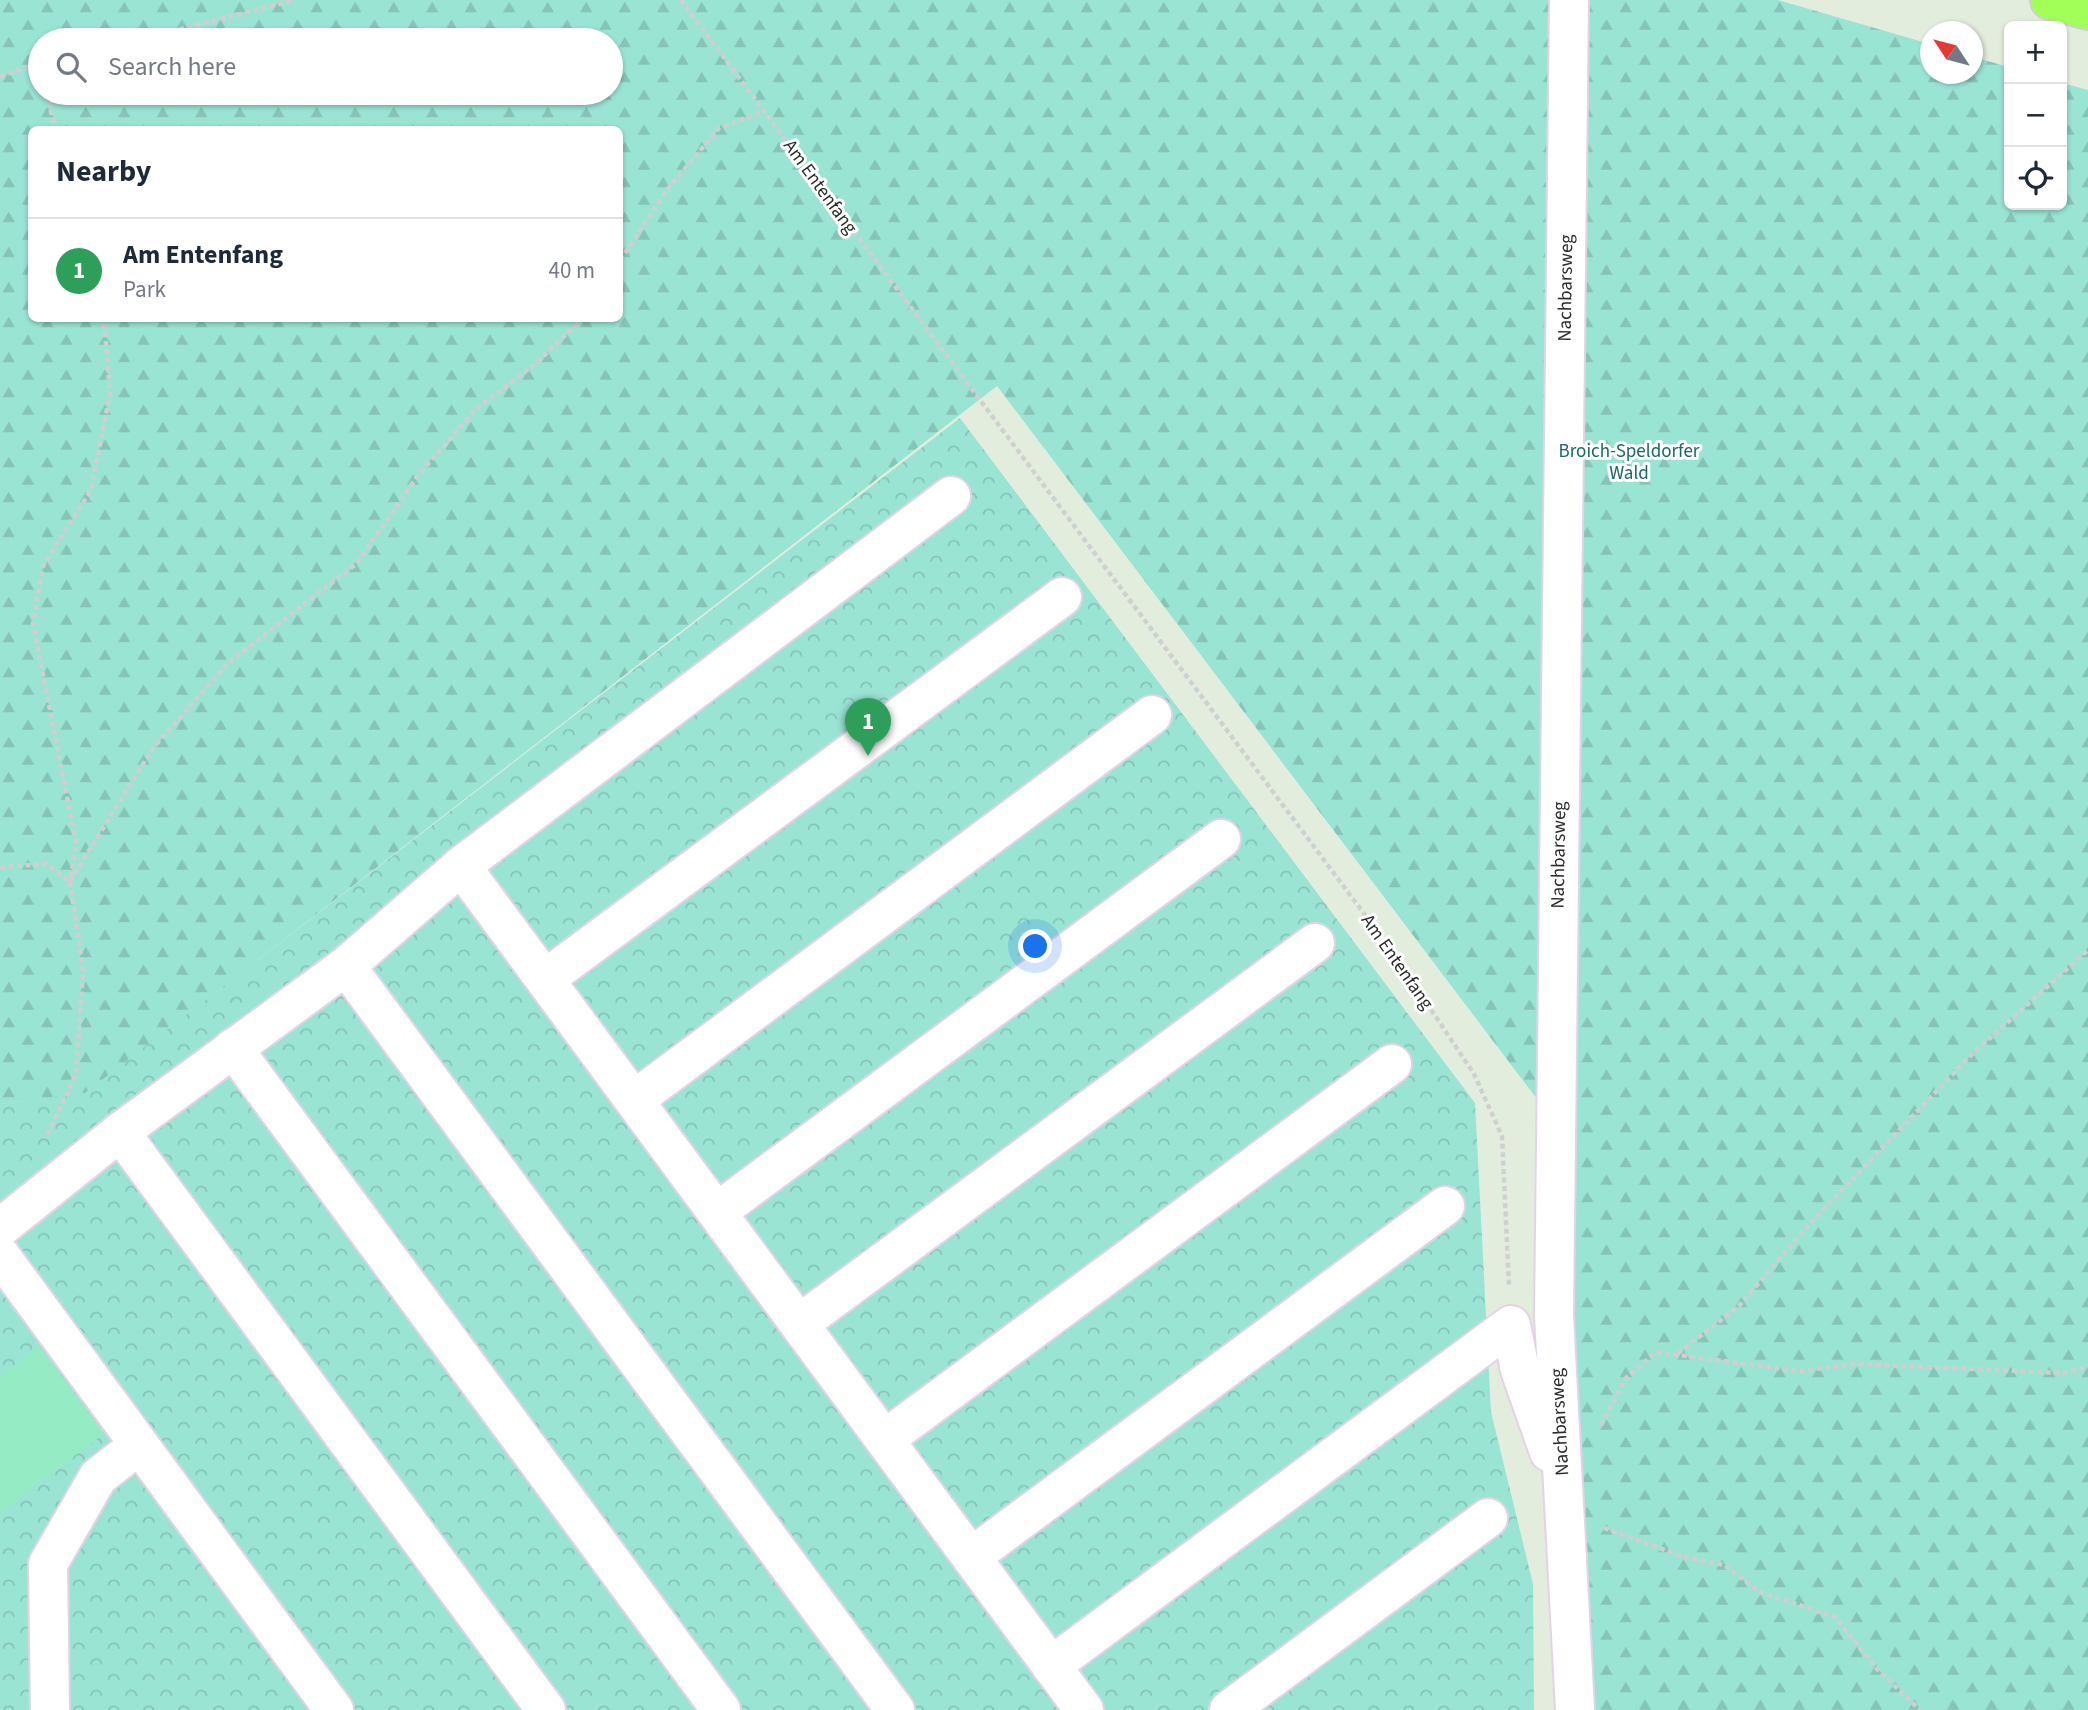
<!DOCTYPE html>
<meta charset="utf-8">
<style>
:root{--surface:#fff;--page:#f2f2f3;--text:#1f2937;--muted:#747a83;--line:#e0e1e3;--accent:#ef3cfc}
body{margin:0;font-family:"Source Sans 3",sans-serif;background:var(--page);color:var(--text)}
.controls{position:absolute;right:21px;top:21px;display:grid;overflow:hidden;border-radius:10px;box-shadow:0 2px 5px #0004}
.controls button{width:63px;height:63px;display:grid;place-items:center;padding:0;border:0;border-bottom:2px solid var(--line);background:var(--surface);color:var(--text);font:35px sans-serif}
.compass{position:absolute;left:1920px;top:21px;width:63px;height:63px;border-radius:50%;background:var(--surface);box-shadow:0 2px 5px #0004;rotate:306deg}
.you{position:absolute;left:1036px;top:947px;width:24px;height:24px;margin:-18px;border:5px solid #fff;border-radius:50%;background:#1a73e8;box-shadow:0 0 0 10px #1a73e833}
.badge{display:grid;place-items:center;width:46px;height:46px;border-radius:50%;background:var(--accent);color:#fff;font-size:23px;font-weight:700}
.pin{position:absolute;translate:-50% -58px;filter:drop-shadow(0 2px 4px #0008)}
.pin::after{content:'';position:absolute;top:37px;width:24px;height:21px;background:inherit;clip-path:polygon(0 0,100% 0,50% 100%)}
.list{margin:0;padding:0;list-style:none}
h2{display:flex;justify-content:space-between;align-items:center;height:91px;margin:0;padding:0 28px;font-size:30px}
h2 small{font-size:23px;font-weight:400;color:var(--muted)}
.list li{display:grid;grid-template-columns:46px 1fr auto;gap:21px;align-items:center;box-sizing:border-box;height:105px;padding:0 28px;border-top:2px solid var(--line)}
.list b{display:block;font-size:26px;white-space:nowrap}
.list p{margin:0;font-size:23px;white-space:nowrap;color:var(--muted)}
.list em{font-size:23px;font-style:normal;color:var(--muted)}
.icon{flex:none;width:38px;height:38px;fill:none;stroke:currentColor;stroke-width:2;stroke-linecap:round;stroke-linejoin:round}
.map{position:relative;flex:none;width:2088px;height:1710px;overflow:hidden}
.search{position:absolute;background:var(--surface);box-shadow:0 2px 5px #0004;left:28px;top:28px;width:595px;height:77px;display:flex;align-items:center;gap:18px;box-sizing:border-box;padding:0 24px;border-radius:38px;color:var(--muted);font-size:26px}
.panel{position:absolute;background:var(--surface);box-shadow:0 2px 5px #0004;left:28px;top:126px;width:595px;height:196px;border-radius:10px}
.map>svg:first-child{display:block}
.forest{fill:url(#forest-firs);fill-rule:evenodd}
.park{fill:url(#park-crowns)}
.pitch{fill:#95ecc4}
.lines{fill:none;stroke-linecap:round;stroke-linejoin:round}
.minor-casing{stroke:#e3d3e4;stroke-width:42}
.highway-casing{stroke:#d0d0d0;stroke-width:42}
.path{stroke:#d0d0d0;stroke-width:4.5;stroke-dasharray:5 3.5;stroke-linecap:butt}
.minor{stroke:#fff;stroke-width:38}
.highway{stroke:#a2ff57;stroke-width:38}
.labels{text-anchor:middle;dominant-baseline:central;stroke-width:6;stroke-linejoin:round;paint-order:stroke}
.street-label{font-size:19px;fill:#2b2b2b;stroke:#fff}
.park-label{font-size:19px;fill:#1a6a63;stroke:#fff}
</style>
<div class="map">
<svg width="2088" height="1710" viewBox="0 0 2088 1710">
<defs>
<pattern id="forest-firs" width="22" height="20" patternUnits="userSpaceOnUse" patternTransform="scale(1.75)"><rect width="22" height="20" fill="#9ae4d4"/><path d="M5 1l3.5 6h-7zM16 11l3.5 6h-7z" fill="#85c4b6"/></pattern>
<pattern id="park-crowns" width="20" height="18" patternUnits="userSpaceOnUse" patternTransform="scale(1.75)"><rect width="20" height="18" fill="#9ae4d4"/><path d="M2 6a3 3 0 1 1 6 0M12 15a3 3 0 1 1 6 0" fill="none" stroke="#85c4b6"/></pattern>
</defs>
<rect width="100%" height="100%" fill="#e3edde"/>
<path class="forest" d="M0 0H1778L1930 44V74H1972L1973 57 2009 67V205H2062V83L2088 90V1710H1582L1562 1132 997 386 85 1094 0 1104ZM40 40H611V93H40ZM32 130H620V318H32Z"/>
<path class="park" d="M960 418 1475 1103 1491 1412 1533 1584 1534 1710H0V1104L85 1093Z"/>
<path class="pitch" d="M39 1347 105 1433 0 1512V1376Z"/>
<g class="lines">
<defs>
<g id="minor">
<path d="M1569 0 1554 1316 1575 1710"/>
<path d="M461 866 1084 1710"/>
<path d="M346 966 895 1710"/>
<path d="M545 979 1062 597"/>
<path d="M233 1048 721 1710"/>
<path d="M634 1100 1152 715"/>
<path d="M120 1132 546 1710"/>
<path d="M717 1212 1221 839"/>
<path d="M0 1228 120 1132 346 966 461 866 951 496"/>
<path d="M0 1255 334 1710"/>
<path d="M799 1324 1315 943"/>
<path d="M885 1439 1392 1064"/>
<path d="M971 1557 1445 1206"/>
<path d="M1051 1666 1511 1325 1520 1370 1549 1452"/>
<path d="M50 1710 48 1564 98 1477 139 1445"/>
<path d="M1229 1710 1488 1518"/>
</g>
<path id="highway" d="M2050 0 2088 10"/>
</defs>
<use href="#minor" class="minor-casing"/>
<use href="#highway" class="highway-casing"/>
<g class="path">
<path d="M681 0 1392 951 1474 1074 1502 1136 1509 1286"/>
<path d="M138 40 295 0"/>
<path d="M0 76 40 64"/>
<path d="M49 93 51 113 58 130"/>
<path d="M620 260 667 190 719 128 765 111"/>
<path d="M0 867 46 864 70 881 83 970 76 1074 46 1138"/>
<path d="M71 877 76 843 33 623 43 566 91 490 110 394 104 318"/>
<path d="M70 881 153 748 228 663 356 564 419 474 476 409 534 365 583 318"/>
<path d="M1678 1353 1739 1306 1805 1229 1969 1057 2088 950"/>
<path d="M1601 1425 1626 1378 1656 1352 1799 1371 1857 1364 2064 1373 2088 1367"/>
<path d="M1604 1528 1684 1557 1724 1565 1760 1592 1835 1617 1877 1669 1920 1710"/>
</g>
<use href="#minor" class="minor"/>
<use href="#highway" class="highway"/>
</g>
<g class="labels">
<g class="street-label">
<text transform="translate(820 187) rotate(54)">Am Entenfang</text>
<text transform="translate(1566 288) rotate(-89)">Nachbarsweg</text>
<text transform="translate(1559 855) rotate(-89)">Nachbarsweg</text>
<text transform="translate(1397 962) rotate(55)">Am Entenfang</text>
<text transform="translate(1560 1422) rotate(-93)">Nachbarsweg</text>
</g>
<g class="park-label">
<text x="1629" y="451">Broich-Speldorfer<tspan x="1629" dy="22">Wald</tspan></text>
</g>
</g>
</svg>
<div class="controls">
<button>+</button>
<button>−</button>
<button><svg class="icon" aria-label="locate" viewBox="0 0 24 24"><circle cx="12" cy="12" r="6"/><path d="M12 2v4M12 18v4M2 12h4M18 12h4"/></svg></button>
</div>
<svg class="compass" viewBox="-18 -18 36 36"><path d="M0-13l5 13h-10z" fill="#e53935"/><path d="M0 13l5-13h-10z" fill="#747a83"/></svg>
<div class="you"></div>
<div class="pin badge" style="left:868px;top:756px;background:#2e9e5b">1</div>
<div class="search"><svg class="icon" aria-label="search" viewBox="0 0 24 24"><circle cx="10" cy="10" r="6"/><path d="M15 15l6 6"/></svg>Search here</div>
<section class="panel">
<h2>Nearby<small></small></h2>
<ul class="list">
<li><span class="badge" style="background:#2e9e5b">1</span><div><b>Am Entenfang</b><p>Park</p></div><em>40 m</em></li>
</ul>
</section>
</div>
